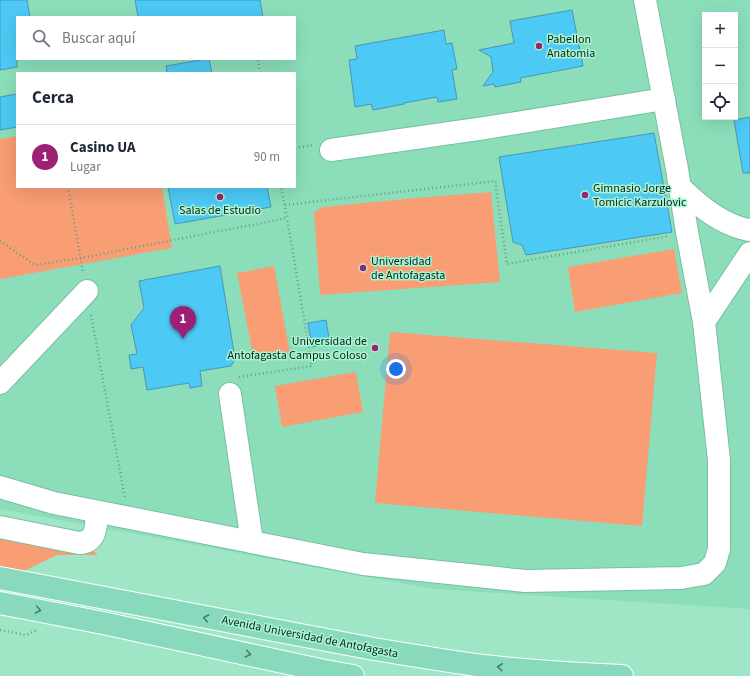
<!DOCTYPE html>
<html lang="es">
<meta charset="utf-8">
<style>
:root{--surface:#fff;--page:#f2f2f3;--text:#1f2937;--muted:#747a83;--line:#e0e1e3;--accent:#9e2075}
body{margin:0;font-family:"Source Sans 3",sans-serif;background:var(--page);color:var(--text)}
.controls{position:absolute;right:12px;top:12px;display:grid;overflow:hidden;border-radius:0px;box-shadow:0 4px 16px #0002}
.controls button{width:36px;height:36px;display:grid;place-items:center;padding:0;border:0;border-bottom:1px solid var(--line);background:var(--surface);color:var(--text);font:20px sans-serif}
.you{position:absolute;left:396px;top:369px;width:14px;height:14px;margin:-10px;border:3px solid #fff;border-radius:50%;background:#1a73e8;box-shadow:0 0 0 6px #1a73e833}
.badge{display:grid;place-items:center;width:26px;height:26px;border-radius:50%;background:var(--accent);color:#fff;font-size:13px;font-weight:700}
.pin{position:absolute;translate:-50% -33px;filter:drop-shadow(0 1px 2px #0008)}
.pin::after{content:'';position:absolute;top:21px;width:14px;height:12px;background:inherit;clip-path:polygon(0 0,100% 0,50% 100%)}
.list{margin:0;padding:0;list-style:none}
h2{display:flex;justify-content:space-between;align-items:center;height:52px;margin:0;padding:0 16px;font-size:17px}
h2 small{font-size:13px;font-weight:400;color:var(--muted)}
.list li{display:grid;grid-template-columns:26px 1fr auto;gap:12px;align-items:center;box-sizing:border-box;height:64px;padding:0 16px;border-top:1px solid var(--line)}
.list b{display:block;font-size:15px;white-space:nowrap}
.list p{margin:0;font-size:13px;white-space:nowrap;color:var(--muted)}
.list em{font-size:13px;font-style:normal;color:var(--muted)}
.icon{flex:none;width:22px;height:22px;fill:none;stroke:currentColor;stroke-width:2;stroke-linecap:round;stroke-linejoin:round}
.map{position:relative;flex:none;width:750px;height:676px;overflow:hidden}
.search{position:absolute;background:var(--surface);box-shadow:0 4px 16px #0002;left:16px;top:16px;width:280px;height:44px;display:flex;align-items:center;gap:10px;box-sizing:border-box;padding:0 14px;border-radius:0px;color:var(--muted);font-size:15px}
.panel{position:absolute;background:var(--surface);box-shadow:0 4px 16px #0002;left:16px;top:72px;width:280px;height:116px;border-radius:0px}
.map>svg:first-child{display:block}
.built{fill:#8cdeba;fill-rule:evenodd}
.green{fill:#f89d74}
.building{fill:#4cc9f4;stroke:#4a96b2}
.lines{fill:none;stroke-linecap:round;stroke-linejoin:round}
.minor-casing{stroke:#78bfa0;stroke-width:24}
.major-casing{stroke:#fff;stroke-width:24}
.path{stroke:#669f86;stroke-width:2.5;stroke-dasharray:1 3;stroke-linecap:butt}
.minor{stroke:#fff;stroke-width:22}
.major{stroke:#89d9bd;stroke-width:22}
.oneway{stroke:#487f6b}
.poi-dot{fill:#9e2075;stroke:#abf4d3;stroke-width:1.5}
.labels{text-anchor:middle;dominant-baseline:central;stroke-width:3;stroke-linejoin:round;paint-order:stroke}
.poi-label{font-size:12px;fill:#062519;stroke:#abf4d3;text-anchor:start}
.street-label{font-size:12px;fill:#062519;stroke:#abf4d3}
</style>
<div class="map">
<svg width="750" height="676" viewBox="0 0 750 676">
<rect width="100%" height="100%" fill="#9ee6c6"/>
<path class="built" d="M0 0H750V609L433 589 0 509ZM705 15H735V117H705ZM17 17H295V59H17ZM17 73H295V187H17Z"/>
<g class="green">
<path d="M17 136V187H162L172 248 0 279V139Z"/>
<path d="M491 192 500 282 320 295 314 212 323 207 404 199Z"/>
<path d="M674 249 682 293 575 312 568 267Z"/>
<path d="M274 266 290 353 254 360 237 273Z"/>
<path d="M390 332 657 353 642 526 375 503Z"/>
<path d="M356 372 363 412 282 427 275 386Z"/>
<path d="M0 534 93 551 98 555H57L24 571 0 566Z"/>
</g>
<g class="building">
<path d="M0 0H27L30 17H17V67L0 70Z"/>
<path d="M135 0H260L263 17H138Z"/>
<path d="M572 10 583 66 520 78 521 82 495 87 494 84 483 86 493 72 491 57 479 50 514 43 510 21Z"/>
<path d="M444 30 446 44 452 43 457 69 452 70 457 99 438 102 437 97 404 103V104L373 110 371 104 355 107 349 60 357 59 355 46Z"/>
<path d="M206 59H209L212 73H167L166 66Z"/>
<path d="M17 94V127L0 130V97Z"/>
<path d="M750 117V173H743L734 120Z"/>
<path d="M654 133 672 232 526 255 522 245 513 242 499 157Z"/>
<path d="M168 187H267L271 207 175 224Z"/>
<path d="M220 266 235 359 231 366 200 371 202 386 190 388 189 383 147 390 143 367 131 369 129 355 137 354 131 325 144 308 139 281Z"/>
<path d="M326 320 330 344 312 347 308 323Z"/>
</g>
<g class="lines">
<defs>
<g id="minor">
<path d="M331 150 485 128 664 99"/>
<path d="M679 186C695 202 713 218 735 226 739 228 745 229 750 230"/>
<path d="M704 322 750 253"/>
<path d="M0 383 87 291"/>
<path d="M230 394 252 542"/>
<path d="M0 487 54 503 363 564 525 581 681 578 704 574 715 563 719 549V460L704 322 687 232 677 169 645 0"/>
<path d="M0 527 79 543C97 542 96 526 97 512"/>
</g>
<g id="major">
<path d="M0 578 374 649C410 655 446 661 483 666 529 671 576 674 622 676"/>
<path d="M0 603 103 623 320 670 353 676"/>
</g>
</defs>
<use href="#minor" class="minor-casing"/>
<use href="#major" class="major-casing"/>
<g class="path">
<path d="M258 60 260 73"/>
<path d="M295 148 313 145"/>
<path d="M68 187 83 272"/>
<path d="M285 205 495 181 507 264 669 236"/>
<path d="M0 241 35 265 81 258 287 218 281 187"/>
<path d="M91 315 125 498"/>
<path d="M239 377 312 366 287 218"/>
<path d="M0 630 26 635 37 630"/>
</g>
<use href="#minor" class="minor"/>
<use href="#major" class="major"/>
</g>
<defs><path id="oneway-chevron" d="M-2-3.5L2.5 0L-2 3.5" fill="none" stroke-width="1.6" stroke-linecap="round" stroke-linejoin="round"/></defs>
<g class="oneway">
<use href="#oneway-chevron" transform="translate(38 610) rotate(11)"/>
<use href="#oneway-chevron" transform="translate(206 618) rotate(-169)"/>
<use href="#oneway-chevron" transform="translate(248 654) rotate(12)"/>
<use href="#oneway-chevron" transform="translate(500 667) rotate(-174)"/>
</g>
<g class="poi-dot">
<circle cx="539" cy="46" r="4"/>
<circle cx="585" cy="195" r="4"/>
<circle cx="220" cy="197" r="4"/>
<circle cx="363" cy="268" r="4"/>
<circle cx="375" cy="348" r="4"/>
</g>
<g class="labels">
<g class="poi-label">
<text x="547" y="39">Pabellon<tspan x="547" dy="14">Anatomia</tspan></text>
<text x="593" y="188">Gimnasio Jorge<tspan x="593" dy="14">Tomicic Karzulovic</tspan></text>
<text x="220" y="210" text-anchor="middle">Salas de Estudio</text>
<text x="371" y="261">Universidad<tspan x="371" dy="14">de Antofagasta</tspan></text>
<text x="367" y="341" text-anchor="end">Universidad de<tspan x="367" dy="14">Antofagasta Campus Coloso</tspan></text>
</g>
<g class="street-label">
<text transform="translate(310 637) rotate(11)">Avenida Universidad de Antofagasta</text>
</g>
</g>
</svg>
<div class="controls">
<button>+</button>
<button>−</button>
<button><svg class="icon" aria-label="locate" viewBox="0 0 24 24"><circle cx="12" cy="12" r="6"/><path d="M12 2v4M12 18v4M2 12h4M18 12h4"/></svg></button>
</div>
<div class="you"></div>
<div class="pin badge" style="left:183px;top:339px">1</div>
<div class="search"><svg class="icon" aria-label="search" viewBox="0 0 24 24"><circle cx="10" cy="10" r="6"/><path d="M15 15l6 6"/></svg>Buscar aquí</div>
<section class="panel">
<h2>Cerca<small></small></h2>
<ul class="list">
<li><span class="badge">1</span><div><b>Casino UA</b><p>Lugar</p></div><em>90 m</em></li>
</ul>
</section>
</div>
